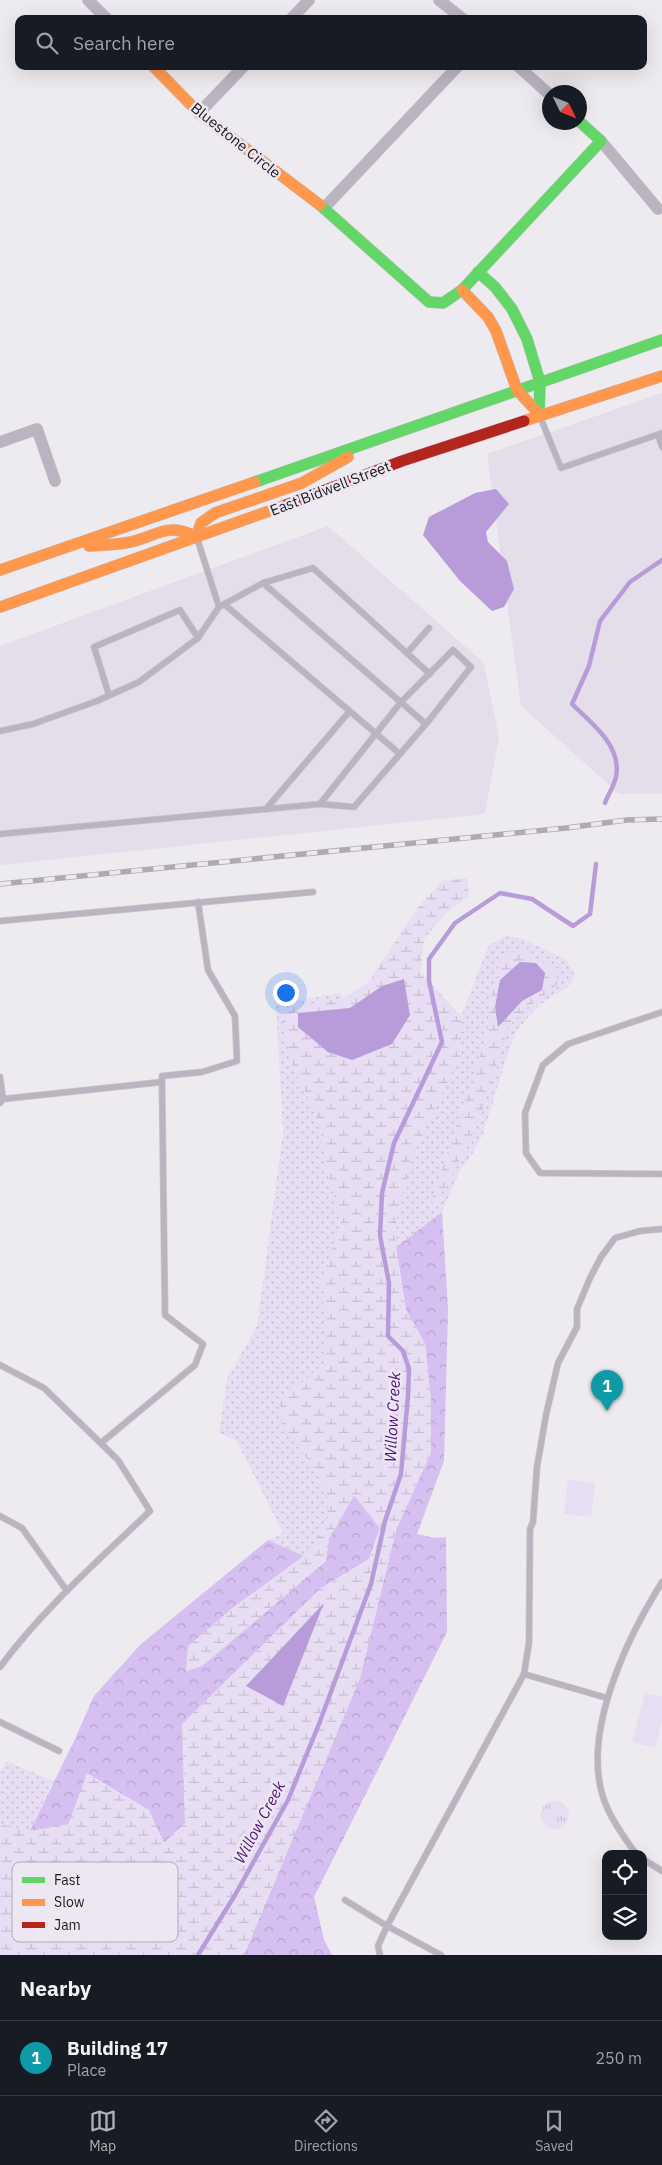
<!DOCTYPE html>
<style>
:root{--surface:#171b24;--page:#242831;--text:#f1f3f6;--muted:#9ea1a6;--line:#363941;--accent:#b2b2b6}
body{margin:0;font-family:"IBM Plex Sans",sans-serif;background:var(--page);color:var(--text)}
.controls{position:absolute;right:15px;bottom:15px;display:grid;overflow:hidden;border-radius:10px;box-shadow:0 5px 20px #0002}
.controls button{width:45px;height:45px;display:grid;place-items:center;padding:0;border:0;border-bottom:1px solid var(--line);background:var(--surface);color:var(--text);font:25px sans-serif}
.compass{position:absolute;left:542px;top:85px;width:45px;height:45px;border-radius:50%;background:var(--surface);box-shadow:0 5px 20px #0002;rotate:133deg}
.you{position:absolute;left:285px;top:992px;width:18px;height:18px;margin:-12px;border:4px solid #fff;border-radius:50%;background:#1a73e8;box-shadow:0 0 0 8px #1a73e833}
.badge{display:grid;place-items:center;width:32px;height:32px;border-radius:50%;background:var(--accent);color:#fff;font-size:16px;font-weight:700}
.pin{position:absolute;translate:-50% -41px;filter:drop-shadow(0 1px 2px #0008)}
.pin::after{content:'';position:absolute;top:26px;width:18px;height:15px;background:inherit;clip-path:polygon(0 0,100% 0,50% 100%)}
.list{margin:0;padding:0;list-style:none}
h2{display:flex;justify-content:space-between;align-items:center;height:65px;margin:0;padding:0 20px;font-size:21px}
h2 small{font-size:16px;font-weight:400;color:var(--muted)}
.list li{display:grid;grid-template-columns:32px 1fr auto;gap:15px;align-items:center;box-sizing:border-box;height:75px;padding:0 20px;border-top:1px solid var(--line)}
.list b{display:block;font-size:19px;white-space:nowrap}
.list p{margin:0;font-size:16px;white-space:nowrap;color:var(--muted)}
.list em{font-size:16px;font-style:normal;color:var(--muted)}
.icon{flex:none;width:28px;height:28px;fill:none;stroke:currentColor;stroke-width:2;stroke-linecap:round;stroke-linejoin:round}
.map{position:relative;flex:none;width:662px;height:1955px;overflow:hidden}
.search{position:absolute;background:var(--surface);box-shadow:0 5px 20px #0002;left:15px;right:15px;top:15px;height:55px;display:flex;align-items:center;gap:12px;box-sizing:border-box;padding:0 18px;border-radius:10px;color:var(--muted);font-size:19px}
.sheet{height:140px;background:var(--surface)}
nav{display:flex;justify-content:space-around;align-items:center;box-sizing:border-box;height:70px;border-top:1px solid var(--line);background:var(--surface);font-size:14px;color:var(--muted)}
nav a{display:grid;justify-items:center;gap:2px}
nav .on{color:var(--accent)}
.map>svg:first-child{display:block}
.built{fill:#e4deeb}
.grass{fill:url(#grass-dots)}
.forest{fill:url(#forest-crowns)}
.wetland{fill:url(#wetland-marsh)}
.park{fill:url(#park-tufts)}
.pitch{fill:#e7def3}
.water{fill:#b89cd9}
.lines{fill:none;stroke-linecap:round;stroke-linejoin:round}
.stream{stroke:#b89cd9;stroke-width:4.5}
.lane-casing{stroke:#c7c5c9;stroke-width:7}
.street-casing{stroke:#c7c5c9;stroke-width:12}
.fast-casing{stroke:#c7c5c9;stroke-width:12}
.slow-casing{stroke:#c7c5c9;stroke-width:12}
.jam-casing{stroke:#c7c5c9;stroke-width:12}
.lane{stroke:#b9b4c0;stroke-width:5.5}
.street{stroke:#b9b4c0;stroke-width:11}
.fast{stroke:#63d668;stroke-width:11}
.slow{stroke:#ff974d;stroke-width:11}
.jam{stroke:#b3261e;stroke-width:11}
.rail-casing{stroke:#aeaab4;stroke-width:5.5}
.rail{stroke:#ece7f3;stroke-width:4;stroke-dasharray:11;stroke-linecap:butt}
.labels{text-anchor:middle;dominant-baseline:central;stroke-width:5;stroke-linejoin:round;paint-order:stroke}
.street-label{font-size:15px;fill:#1b1a1e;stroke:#ece7f3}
.water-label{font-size:16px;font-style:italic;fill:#4d157a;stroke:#ece7f3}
.key{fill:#ece7f3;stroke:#adaab3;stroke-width:1}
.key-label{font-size:14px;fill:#1b1a1e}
</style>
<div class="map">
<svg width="662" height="1955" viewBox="0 0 662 1955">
<defs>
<pattern id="grass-dots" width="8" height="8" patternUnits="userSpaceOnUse" patternTransform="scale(1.25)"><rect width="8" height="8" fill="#e7def3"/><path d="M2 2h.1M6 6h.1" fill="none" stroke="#c6bed0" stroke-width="1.8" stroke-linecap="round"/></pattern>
<pattern id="forest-crowns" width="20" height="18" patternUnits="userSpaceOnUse" patternTransform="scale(1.25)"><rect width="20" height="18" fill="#d6bff1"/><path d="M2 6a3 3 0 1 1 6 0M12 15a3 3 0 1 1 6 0" fill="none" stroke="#b7a4ce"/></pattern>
<pattern id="wetland-marsh" width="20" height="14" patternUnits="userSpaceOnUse" patternTransform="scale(1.25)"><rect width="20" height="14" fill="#e7def3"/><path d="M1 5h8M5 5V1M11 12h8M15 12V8" fill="none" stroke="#c6bed0"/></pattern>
<pattern id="park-tufts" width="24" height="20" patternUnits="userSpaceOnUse" patternTransform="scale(1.25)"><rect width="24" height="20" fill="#e7def3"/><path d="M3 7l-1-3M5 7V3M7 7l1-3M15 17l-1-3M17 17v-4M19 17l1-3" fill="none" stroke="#c6bed0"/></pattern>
</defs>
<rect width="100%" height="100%" fill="#edeaf0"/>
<g class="built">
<path d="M662 393V794H619L521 706 487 454Z"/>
<path d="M328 526 484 663 499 737 485 814 0 865V646Z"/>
</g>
<path class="grass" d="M467 878 469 896 447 912 424 938 420 972 461 1016 489 945 506 936 523 939 566 960 575 975 569 986 538 1006 518 1029 510 1047 483 1134 474 1151 459 1172 442 1212 396 1247 244 1955H0V1771L6 1761 53 1781 30 1831 326 1561 303 1556 268 1540 283 1533 236 1440 219 1433 227 1379 257 1326 283 1133 276 1004 340 993 344 998 369 982 416 910 442 881Z"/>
<g class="forest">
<path d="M442 1212 448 1309 444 1461 417 1534 435 1538 446 1537 447 1632 314 1897 324 1940 332 1955H244L360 1678 396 1530 431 1452V1401L425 1344 406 1310 396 1247Z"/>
<path d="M354 1495 380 1528 369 1559 321 1588 182 1724 185 1823 164 1843 149 1810 30 1831 75 1739 94 1696 140 1645 268 1540 304 1556 230 1610 186 1671 202 1666 326 1561 329 1539Z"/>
</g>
<g class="wetland">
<path d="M467 878 469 896 447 912 424 939 420 972 461 1016V1054L410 1162 394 1232 406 1310 425 1344 431 1401V1452L396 1530 360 1678 244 1955H0V1824L30 1831 68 1825 87 1773 149 1810 164 1843 185 1823 182 1724 321 1588 370 1559 380 1528 354 1495 329 1539 326 1561 202 1666 186 1671 188 1646 230 1610 304 1556 328 1523 327 1492 314 1468 282 1426 280 1402 325 1362 327 1330 320 1283 341 1222 325 1163 319 1119 293 1068 280 1009 344 998 369 982 416 910 442 881Z"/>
<path d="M519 948C532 956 555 966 559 982L549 992 532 1003 508 1027 482 1112 466 1149 433 1208 432 1198 487 1035 492 988 503 959Z"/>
</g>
<circle class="park" cx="555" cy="1815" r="14"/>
<g class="pitch">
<path d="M568 1480 595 1483 591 1517 564 1514Z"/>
<path d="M645 1693 662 1697V1721L655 1748 632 1742Z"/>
</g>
<g class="water">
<path d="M496 489 509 504 486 532 488 542 507 561 514 589 504 607 492 611 460 581 423 535 429 517 475 493Z"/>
<path d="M520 962 536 963 545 973 542 990 522 1001 498 1027 495 1007 500 980Z"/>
<path d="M404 979 410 1015 392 1044 352 1060 328 1052 298 1027V1013L350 1008 382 986Z"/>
<path d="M324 1603 283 1706 246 1686Z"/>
</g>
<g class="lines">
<g class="stream">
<path d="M605 803C608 795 614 786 616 777 622 745 592 724 572 704L589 666 600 621 630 582 662 560"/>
<path d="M198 1955 235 1895 288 1800 319 1724 371 1584 385 1521 401 1474 408 1396 409 1369 403 1351 388 1336 389 1283 380 1236 382 1193 394 1143 442 1042 429 981V959L455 923 500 893 532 899 573 926 590 914 596 864"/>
</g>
<defs>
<g id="lane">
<path d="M541 419 561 468 662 433"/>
<path d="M658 435 662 447"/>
<path d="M197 538 219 607 263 583 426 724 471 667 453 650 401 702 320 804 354 807 426 724"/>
<path d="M263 583 313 568 430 674"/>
<path d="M224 604 400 754"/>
<path d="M407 653 429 628"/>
<path d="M109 695 94 647 180 610 198 638"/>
<path d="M0 731 33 724 97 701 139 682 198 638 219 607"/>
<path d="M266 809 349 712"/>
<path d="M0 834 320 804"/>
<path d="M0 921 313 892"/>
<path d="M662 1012 568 1044 543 1065 525 1113 526 1153 540 1173 662 1174"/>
<path d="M0 1077 3 1099 0 1103"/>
<path d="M3 1099 162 1082"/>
<path d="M0 1365 44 1388 118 1460 150 1511C98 1561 43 1609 0 1667"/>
<path d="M101 1443 195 1365 203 1344 165 1315 162 1082V1076L202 1072 237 1061 235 1016 208 970 198 902"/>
<path d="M0 1516 22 1528 67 1591"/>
<path d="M524 1674 607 1698"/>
<path d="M0 1722 59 1751"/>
<path d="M636 1854C625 1838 613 1823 606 1805 578 1738 627 1638 662 1582"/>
<path d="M643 1859 662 1871"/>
<path d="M345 1900 387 1926 441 1955"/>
<path d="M380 1955 378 1946 387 1926 524 1674 529 1643 530 1529 533 1522 537 1467 546 1415 558 1363 577 1327V1309L590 1278 601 1257 615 1238 640 1231 662 1229"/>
</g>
<g id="street">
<path d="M88 0 107 19"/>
<path d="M439 0 463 19"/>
<path d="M291 19 309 0"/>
<path d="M518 66 550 95"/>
<path d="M199 113 244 66"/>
<path d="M601 141 658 209"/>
<path d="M324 208 458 66"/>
<path d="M0 442 37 429 55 481"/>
</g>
<g id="fast">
<path d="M320 205 429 302 443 303 462 290 601 141 580 122"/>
<path d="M478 272 495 287 512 309 527 339 540 382 539 414"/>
<path d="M255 482 662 340"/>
</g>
<g id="slow">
<path d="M153 66 199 113 320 205"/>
<path d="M462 290 488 317 496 331 517 390 539 414"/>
<path d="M524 421 662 376"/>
<path d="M89 546C101 545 113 545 125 543 153 539 167 520 196 537L201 523 215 513 302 483 348 457"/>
<path d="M0 570 255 482"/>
<path d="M0 607 286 505"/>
</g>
<path id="jam" d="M286 505 402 461 524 421"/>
</defs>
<use href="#lane" class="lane-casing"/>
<use href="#street" class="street-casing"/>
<use href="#fast" class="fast-casing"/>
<use href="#slow" class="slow-casing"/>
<use href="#jam" class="jam-casing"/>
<use href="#lane" class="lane"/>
<use href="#street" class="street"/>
<use href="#fast" class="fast"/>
<use href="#slow" class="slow"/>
<use href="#jam" class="jam"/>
<defs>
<path id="rail" d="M0 884 566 828 627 820 662 819"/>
</defs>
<use href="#rail" class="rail-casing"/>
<use href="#rail" class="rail"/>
</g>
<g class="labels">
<g class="street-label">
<text transform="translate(236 140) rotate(39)">Bluestone Circle</text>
<text transform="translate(330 488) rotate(-21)">East Bidwell Street</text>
</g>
<g class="water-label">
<text transform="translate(392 1417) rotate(-87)">Willow Creek</text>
<text transform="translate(259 1822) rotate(-62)">Willow Creek</text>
</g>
</g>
<rect x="12" y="1862" width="166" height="80" rx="8" class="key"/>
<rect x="22" y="1877" width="23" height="6" fill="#63d668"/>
<rect x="22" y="1899" width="23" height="7" fill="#ff974d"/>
<rect x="22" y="1922" width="23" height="6" fill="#b3261e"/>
<g class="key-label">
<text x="54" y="1885">Fast</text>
<text x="54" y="1907">Slow</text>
<text x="54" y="1930">Jam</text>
</g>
</svg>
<div class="controls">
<button><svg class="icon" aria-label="locate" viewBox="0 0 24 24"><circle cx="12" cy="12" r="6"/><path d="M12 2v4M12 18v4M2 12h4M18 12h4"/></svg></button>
<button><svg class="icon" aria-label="layers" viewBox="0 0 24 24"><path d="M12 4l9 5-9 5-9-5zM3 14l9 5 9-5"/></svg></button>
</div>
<svg class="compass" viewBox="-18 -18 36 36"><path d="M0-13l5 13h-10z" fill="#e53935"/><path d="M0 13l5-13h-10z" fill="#9ea1a6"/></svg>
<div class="you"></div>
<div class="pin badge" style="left:607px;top:1411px;background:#0f9aa8">1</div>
<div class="search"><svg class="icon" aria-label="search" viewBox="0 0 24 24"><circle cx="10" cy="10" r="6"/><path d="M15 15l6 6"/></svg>Search here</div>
</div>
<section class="sheet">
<h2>Nearby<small></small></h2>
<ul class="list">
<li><span class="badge" style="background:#0f9aa8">1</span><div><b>Building 17</b><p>Place</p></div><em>250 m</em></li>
</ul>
</section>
<nav>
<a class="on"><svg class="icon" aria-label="map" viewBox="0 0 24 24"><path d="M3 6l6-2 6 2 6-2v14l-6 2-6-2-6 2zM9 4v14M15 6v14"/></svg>Map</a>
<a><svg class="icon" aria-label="directions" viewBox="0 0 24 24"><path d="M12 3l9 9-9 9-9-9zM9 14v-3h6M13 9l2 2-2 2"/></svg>Directions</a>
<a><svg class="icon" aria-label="saved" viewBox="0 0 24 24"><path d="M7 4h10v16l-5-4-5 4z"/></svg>Saved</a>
</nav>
